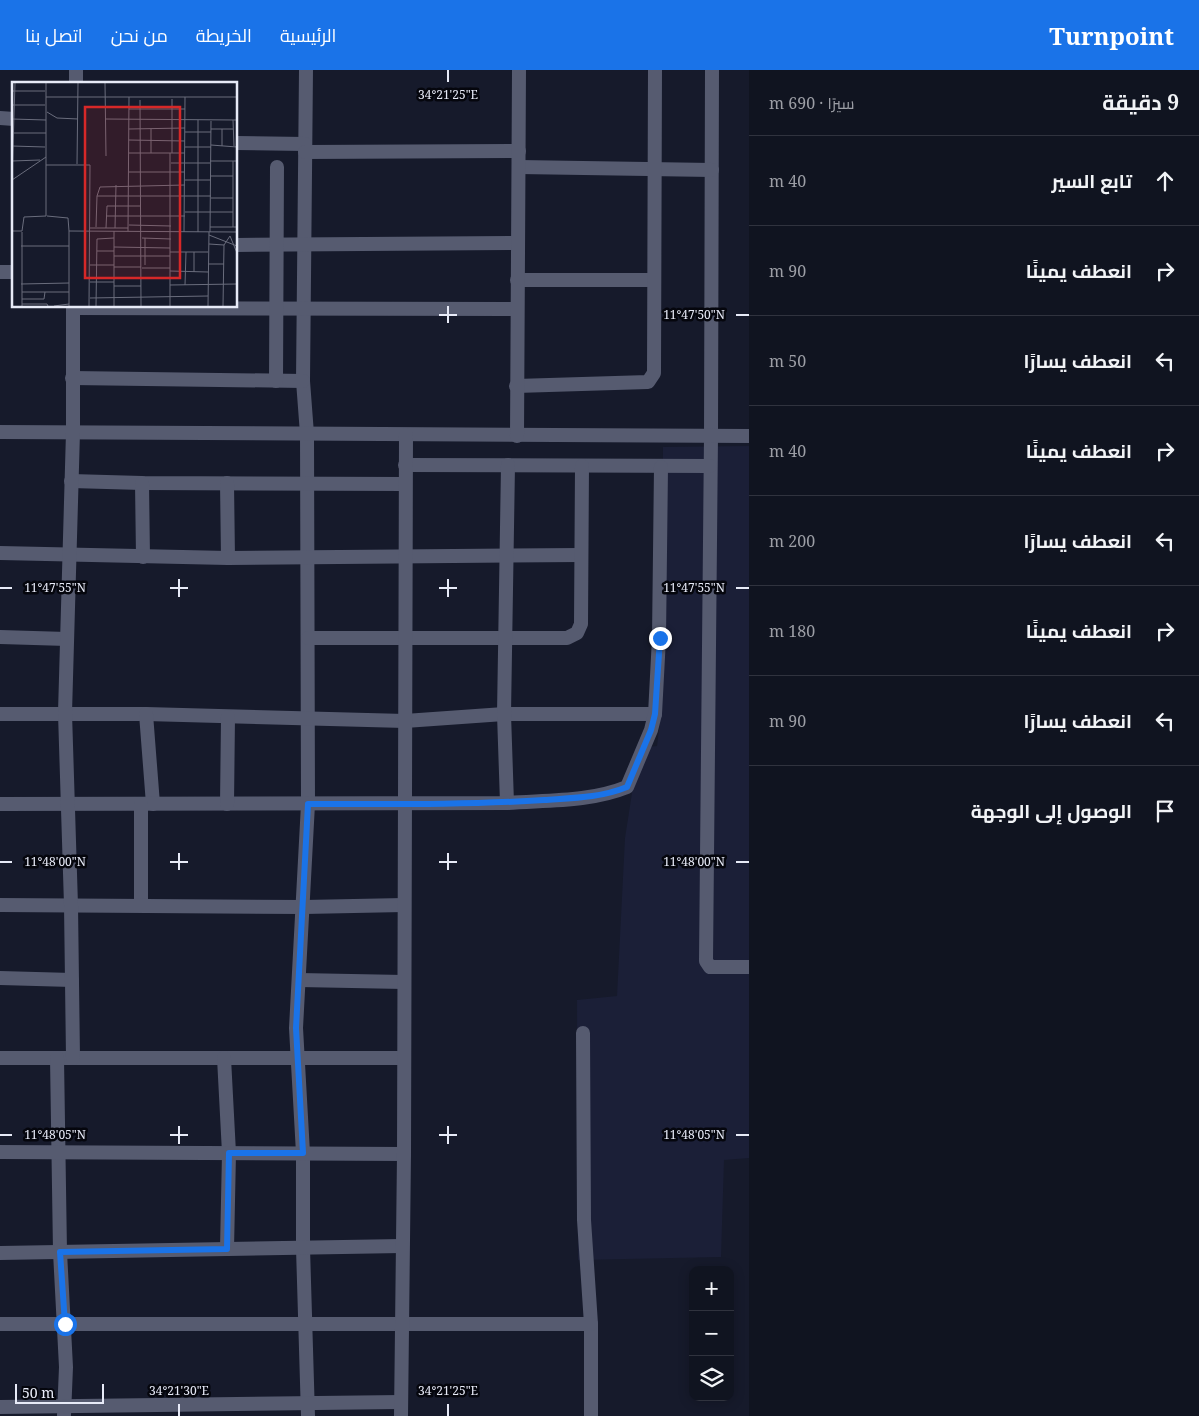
<!DOCTYPE html>
<html lang="ar">
<meta charset="utf-8">
<style>
:root{--surface:#101420;--page:#191d29;--text:#f1f3f6;--muted:#9c9ea5;--line:#30333e;--accent:#1a73e8}
body{margin:0;font-family:"Noto Serif",Cairo,serif;background:var(--page);color:var(--text);direction:rtl}
.controls{position:absolute;right:15px;bottom:15px;display:grid;overflow:hidden;border-radius:10px;box-shadow:0 2px 12px #0003}
.controls button{width:45px;height:45px;display:grid;place-items:center;padding:0;border:0;border-bottom:1px solid var(--line);background:var(--surface);color:var(--text);font:25px sans-serif}
.scale{position:absolute;left:15px;bottom:12px;width:89px;box-sizing:border-box;padding-left:5px;border:2px solid #e7eaf7;border-top:0;font-size:14px;line-height:18px;white-space:nowrap;color:#e7eaf7;-webkit-text-stroke:4px #05060d;paint-order:stroke}
.stop{position:absolute;width:15px;height:15px;margin:-11px;border:4px solid #1a73e8;border-radius:50%;background:#fff}
.stop.end{background:#1a73e8;border-color:#fff;box-shadow:0 1px 5px #0008}
.list{margin:0;padding:0;list-style:none}
h2{display:flex;justify-content:space-between;align-items:center;height:65px;margin:0;padding:0 20px;font-size:21px}
h2 small{font-size:16px;font-weight:400;color:var(--muted)}
.list li{display:grid;grid-template-columns:32px 1fr auto;gap:15px;align-items:center;box-sizing:border-box;height:90px;padding:0 20px;border-top:1px solid var(--line)}
.list b{display:block;font-size:19px;white-space:nowrap}
.list em{font-size:16px;font-style:normal;color:var(--muted)}
.icon{flex:none;width:28px;height:28px;fill:none;stroke:currentColor;stroke-width:2;stroke-linecap:round;stroke-linejoin:round}
.map{position:relative;flex:none;width:749px;height:1346px;overflow:hidden;direction:ltr}
header{display:flex;align-items:center;gap:30px;box-sizing:border-box;height:70px;padding:0 25px;background:var(--accent);color:#fff}
header strong{font-size:24px}
nav{display:flex;gap:28px;margin-inline-start:auto;font-size:18px}
main{display:flex}
aside{flex:1;background:var(--surface)}
.map>svg:first-child{display:block}
.built{fill:#1b1f37}
.lines{fill:none;stroke-linecap:round;stroke-linejoin:round}
.minor{stroke:#565b70;stroke-width:14}
.route{stroke:#1a73e8;stroke-width:6}
.ticks{fill:none;stroke:#e7eaf7;stroke-width:2}
.inset-road{fill:none;stroke:#6a6d7d;stroke-width:1}
.view{fill:#d62828;fill-opacity:0.15;stroke:#d62828;stroke-width:2.5}
.inset-edge{fill:none;stroke:#e7eaf7;stroke-width:2.5}
.ticks-label{font-size:12px;text-anchor:middle;fill:#e7eaf7;stroke:#05060d;stroke-width:5;stroke-linejoin:round;paint-order:stroke}
</style>
<header>
<strong>Turnpoint</strong>
<nav><a>الرئيسية</a><a>الخريطة</a><a>من نحن</a><a>اتصل بنا</a></nav>
</header>
<main>
<aside>
<h2>9 دقيقة<small>سيرًا · 690 m</small></h2>
<ul class="list">
<li><svg class="icon" aria-label="ahead" viewBox="0 0 24 24"><path d="M12 20V5M6 11l6-6 6 6"/></svg><div><b>تابع السير</b></div><em>40 m</em></li>
<li><svg class="icon" aria-label="right" viewBox="0 0 24 24"><path d="M7 20v-9h11M14 6l5 5-5 5"/></svg><div><b>انعطف يمينًا</b></div><em>90 m</em></li>
<li><svg class="icon" aria-label="left" viewBox="0 0 24 24"><path d="M17 20v-9H6M10 6l-5 5 5 5"/></svg><div><b>انعطف يسارًا</b></div><em>50 m</em></li>
<li><svg class="icon" aria-label="right" viewBox="0 0 24 24"><path d="M7 20v-9h11M14 6l5 5-5 5"/></svg><div><b>انعطف يمينًا</b></div><em>40 m</em></li>
<li><svg class="icon" aria-label="left" viewBox="0 0 24 24"><path d="M17 20v-9H6M10 6l-5 5 5 5"/></svg><div><b>انعطف يسارًا</b></div><em>200 m</em></li>
<li><svg class="icon" aria-label="right" viewBox="0 0 24 24"><path d="M7 20v-9h11M14 6l5 5-5 5"/></svg><div><b>انعطف يمينًا</b></div><em>180 m</em></li>
<li><svg class="icon" aria-label="left" viewBox="0 0 24 24"><path d="M17 20v-9H6M10 6l-5 5 5 5"/></svg><div><b>انعطف يسارًا</b></div><em>90 m</em></li>
<li><svg class="icon" aria-label="arrive" viewBox="0 0 24 24"><path d="M6 21V4h12l-3 4 3 4H6"/></svg><div><b>الوصول إلى الوجهة</b></div></li>
</ul>
</aside>
<div class="map">
<svg width="749" height="1346" viewBox="0 0 749 1346">
<rect width="100%" height="100%" fill="#161a2b"/>
<path class="built" d="M749 376V1088L724 1090 721 1187 578 1190 577 930 617 926 625 768 639 678 657 676 661 642 663 377Z"/>
<g class="lines">
<g class="minor">
<path d="M306 0 303 311 307 364 308 734 296 958 303 1083V1178L308 1346"/>
<path d="M712 0 711 366 706 891 710 897H749"/>
<path d="M76 14V0"/>
<path d="M0 48 14 49"/>
<path d="M236 73 305 74"/>
<path d="M305 82 519 81"/>
<path d="M519 97 712 100"/>
<path d="M236 175 518 173"/>
<path d="M0 202H14"/>
<path d="M517 210H654"/>
<path d="M73 238 516 239"/>
<path d="M72 308 303 311"/>
<path d="M276 311 277 97"/>
<path d="M516 316 648 312 654 303 655 0"/>
<path d="M0 362 749 366"/>
<path d="M517 366 519 0"/>
<path d="M405 395 710 396"/>
<path d="M71 411 142 413 405 414"/>
<path d="M142 413 143 487"/>
<path d="M227 413 228 488"/>
<path d="M0 483 228 488 581 485"/>
<path d="M0 567 67 569"/>
<path d="M308 568H567L577 563 581 554 582 396"/>
<path d="M0 644H146L405 651 504 644H655"/>
<path d="M146 644 153 734"/>
<path d="M507 733 504 644 508 395"/>
<path d="M0 734 507 733C547 730 590 732 627 717L651 660 655 644 659 568 661 397"/>
<path d="M141 734V835"/>
<path d="M227 734 228 647"/>
<path d="M0 835 304 837 404 835"/>
<path d="M0 908 72 910"/>
<path d="M299 910 404 912"/>
<path d="M583 963 584 1150 591 1254V1346"/>
<path d="M0 988H404"/>
<path d="M57 988 60 1182 66 1297 64 1345"/>
<path d="M73 988 71 835 65 643 73 362V236"/>
<path d="M224 988 229 1083 227 1179"/>
<path d="M0 1082 404 1084"/>
<path d="M0 1183 402 1176"/>
<path d="M0 1254H591"/>
<path d="M0 1337 401 1332"/>
<path d="M401 1346 404 1084 406 365"/>
</g>
</g>
<g class="lines">
<path class="route" d="M65 1254 60 1182 227 1179 229 1083H303L296 958 308 734C387 734 466 735 544 730 573 728 600 728 627 717L651 660 655 644 660 568"/>
</g>
<path class="ticks" d="M448 0V12M448 236V253M439 245H457M736 245H749M179 509V527M448 509V527M0 518H12M170 518H188M439 518H457M736 518H749M179 783V800M448 783V800M0 792H12M170 792H188M439 792H457M736 792H749M179 1056V1074M448 1056V1074M0 1065H12M170 1065H188M439 1065H457M736 1065H749M179 1334V1346M448 1334V1346"/>
<g transform="translate(12 12)">
<rect width="225" height="225" fill="#161a2b"/>
<path class="inset-road" d="M93 1 94 74M0 9H33M34 15H225M160 17V71M128 18 129 224M0 23H33M117 27H173M35 30 45 36 66 37M0 37 34 38M93 37 225 38M221 38 222 64M117 47 173 46M139 47V71M199 47H221M210 47V64M173 50H199M0 51H34M117 58 173 59M199 63 225 65M0 64 33 65M173 65H199M117 71H173M0 79 28 78M198 79H225M159 81H198M65 82 66 1M34 83H78L77 224M117 90H173M199 94H221M0 98 3 1M0 98 34 75M173 98H199M85 114H199M199 116H221M173 130H221M35 134 56 136 57 149 225 150M94 134H173M117 143 159 144M84 145 85 114 88 105 173 103M198 145H225M221 145V79M78 146H116M94 146 95 124H129M103 146 104 103M0 149H10L12 135 34 134V1M57 149V224M116 149 117 15M172 150 173 15M186 150V38M198 150 199 39M197 153 225 164M218 154 225 171M130 156 159 157M197 162 212 163M9 164H57M102 165 158 166M85 169H102M158 170H196M102 174H158M196 182H212M78 183H102M133 183V156M102 185H129M130 186H158M158 189 196 190M182 190V170M102 196H129M78 200H102M9 202 57 201M158 203 225 202M173 203 174 170M102 204H129M10 210H57M78 216 196 214M10 217H32L33 210M10 222H35L36 224M10 224V150M42 224 57 222M84 224 85 157 102 156M102 224V149M158 224V71M196 224 197 150M211 224 212 163 218 154"/>
<path class="view" d="M73 25H168V196H73Z"/>
<rect width="225" height="225" class="inset-edge"/>
</g>
<g class="ticks-label">
<text x="448" y="29">34°21'25"E</text>
<text x="694" y="249">11°47'50"N</text>
<text x="694" y="522">11°47'55"N</text>
<text x="55" y="522">11°47'55"N</text>
<text x="55" y="796">11°48'00"N</text>
<text x="694" y="796">11°48'00"N</text>
<text x="694" y="1069">11°48'05"N</text>
<text x="55" y="1069">11°48'05"N</text>
<text x="179" y="1325">34°21'30"E</text>
<text x="448" y="1325">34°21'25"E</text>
</g>
</svg>
<div class="controls">
<button>+</button>
<button>−</button>
<button><svg class="icon" aria-label="layers" viewBox="0 0 24 24"><path d="M12 4l9 5-9 5-9-5zM3 14l9 5 9-5"/></svg></button>
</div>
<div class="scale">50 m</div>
<div class="stop" style="left:65px;top:1254px"></div>
<div class="stop end" style="left:660px;top:568px"></div>
</div>
</main>
